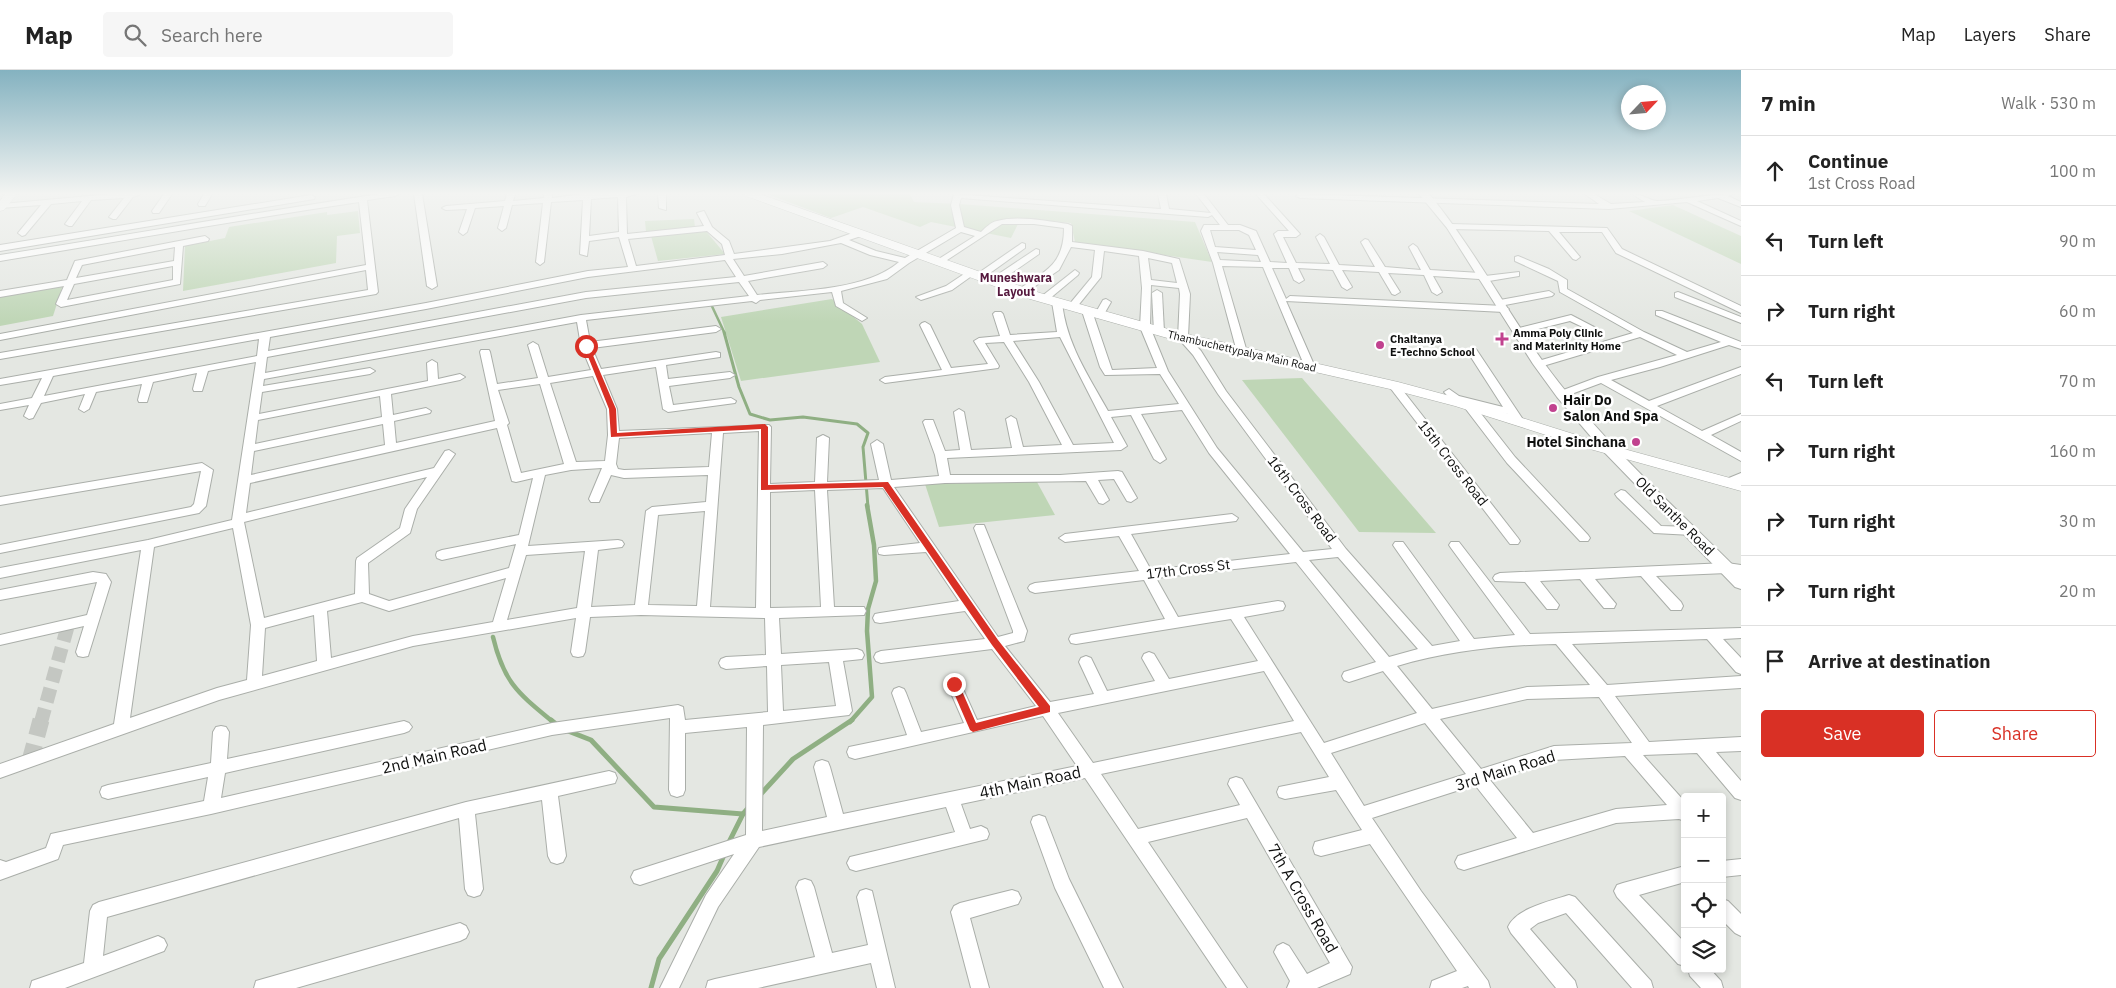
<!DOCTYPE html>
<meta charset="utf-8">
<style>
:root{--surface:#fff;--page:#f6f6f6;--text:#222;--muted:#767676;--line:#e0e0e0;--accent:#d93025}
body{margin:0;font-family:"IBM Plex Sans",sans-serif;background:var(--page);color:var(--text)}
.controls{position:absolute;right:15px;bottom:15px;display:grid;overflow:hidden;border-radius:5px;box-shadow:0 2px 8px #0003}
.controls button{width:45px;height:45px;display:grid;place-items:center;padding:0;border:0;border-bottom:1px solid var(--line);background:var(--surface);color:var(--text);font:25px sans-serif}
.compass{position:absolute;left:1621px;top:15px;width:45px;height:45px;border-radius:50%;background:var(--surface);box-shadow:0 2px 8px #0003;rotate:64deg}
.stop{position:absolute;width:15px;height:15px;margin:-11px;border:4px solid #d93025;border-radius:50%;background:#fff}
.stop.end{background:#d93025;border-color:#fff;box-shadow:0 1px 5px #0008}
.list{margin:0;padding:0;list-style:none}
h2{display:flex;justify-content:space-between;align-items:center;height:65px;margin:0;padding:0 20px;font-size:21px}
h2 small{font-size:16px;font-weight:400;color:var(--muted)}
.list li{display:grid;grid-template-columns:32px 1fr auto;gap:15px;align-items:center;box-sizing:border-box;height:70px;padding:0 20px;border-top:1px solid var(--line)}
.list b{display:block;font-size:19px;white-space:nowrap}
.list p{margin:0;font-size:16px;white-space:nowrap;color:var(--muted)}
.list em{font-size:16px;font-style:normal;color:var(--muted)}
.actions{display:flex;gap:10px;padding:15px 20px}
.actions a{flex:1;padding:11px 0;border:1px solid var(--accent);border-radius:5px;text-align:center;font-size:18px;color:var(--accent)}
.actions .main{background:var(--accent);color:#fff}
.icon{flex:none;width:28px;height:28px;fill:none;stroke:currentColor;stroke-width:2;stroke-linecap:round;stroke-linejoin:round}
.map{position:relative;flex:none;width:1741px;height:918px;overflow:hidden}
header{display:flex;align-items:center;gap:30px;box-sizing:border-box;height:70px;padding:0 25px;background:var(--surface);border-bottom:1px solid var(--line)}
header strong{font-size:24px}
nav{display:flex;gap:28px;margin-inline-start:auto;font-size:18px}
.search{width:350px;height:45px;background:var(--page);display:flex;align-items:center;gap:12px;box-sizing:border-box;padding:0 18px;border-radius:5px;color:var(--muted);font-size:19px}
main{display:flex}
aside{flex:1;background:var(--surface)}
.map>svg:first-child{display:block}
.green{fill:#bfd6b6}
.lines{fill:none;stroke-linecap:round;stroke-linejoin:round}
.stream-far3{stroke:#8faf83;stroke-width:2.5}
.stream-far2{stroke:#8faf83;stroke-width:3}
.stream-far1{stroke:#8faf83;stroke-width:4.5}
.stream{stroke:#8faf83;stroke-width:5}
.minor-tunnel-far1{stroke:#c4c7c2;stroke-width:14;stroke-dasharray:14 7;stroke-linecap:butt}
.minor-tunnel{stroke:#c4c7c2;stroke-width:17;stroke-dasharray:17 9;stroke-linecap:butt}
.minor-casing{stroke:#aaaea9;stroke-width:2}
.tertiary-casing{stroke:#aaaea9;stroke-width:2}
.secondary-casing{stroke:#aaaea9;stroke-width:1}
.minor{fill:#fff;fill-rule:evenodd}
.tertiary{fill:#fff;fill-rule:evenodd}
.secondary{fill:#fff;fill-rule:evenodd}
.route{fill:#d93025}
.poi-dot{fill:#c1428f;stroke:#fff;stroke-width:2}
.labels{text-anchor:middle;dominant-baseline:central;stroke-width:5;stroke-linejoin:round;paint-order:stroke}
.far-poi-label{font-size:11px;font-weight:bold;fill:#0f100f;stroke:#fff;text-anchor:start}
.far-street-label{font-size:11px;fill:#0f100f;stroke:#fff}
.far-neighbourhood-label{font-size:12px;font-weight:bold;fill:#55183d;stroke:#fff}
.poi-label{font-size:14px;font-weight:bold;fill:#0f100f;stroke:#fff;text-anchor:start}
.street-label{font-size:14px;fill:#0f100f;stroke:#fff}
.near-street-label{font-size:16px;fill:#0f100f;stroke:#fff}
</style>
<header>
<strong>Map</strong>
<div class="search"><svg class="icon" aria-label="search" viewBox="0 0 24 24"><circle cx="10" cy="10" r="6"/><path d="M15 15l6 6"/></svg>Search here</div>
<nav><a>Map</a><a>Layers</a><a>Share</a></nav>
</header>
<main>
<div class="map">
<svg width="1741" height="918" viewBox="0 0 1741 918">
<rect width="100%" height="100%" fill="#e4e7e2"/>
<g class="green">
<path d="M767 124H910L914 132 960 134 1195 152 1212 192 1075 172 1071 153 1021 148 1011 168 931 152 920 157 863 137 831 148Z"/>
<path d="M1673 135 1741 166V194L1629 141Z"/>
<path d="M358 141 360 163 337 166 336 193 183 221 185 176 225 168 229 157 327 142V145Z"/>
<path d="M694 149 695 157 646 162 645 151Z"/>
<path d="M705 160 725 184 658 191 651 166Z"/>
<path d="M63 215 53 246 0 256V227Z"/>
<path d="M832 229 862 254 880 292 741 311 721 247Z"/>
<path d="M1302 308 1436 463 1359 462 1242 310Z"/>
<path d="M1037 412 1055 445 939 457 925 414Z"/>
</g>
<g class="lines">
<path class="stream-far3" d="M710 232 725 264"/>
<path class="stream-far2" d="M724 262 739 317 750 344 770 350 803 347 857 354 868 363 863 377 868 437"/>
<g class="stream-far1">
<path d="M493 567C504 613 518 623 553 652"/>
<path d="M850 652 872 627 867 561 868 539 876 511 874 475 867 435"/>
</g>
<g class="stream">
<path d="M551 650 557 655"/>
<path d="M568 661 591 670 654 737 743 744"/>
<path d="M759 726 793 689 852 650"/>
<path d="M728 774 743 744 749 737"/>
<path d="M651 918 659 889 717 801 724 785"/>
</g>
<path class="minor-tunnel-far1" d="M41 652 68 555"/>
<path class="minor-tunnel" d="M30 691 41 650"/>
<defs>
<g id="minor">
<path d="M111 124H141L133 127 116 149H113L109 147 124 128 91 130 72 156H69L65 154 82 131 51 134 25 165 22 166 18 163 41 135 0 138V134H2Z"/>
<path d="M164 124H172L159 143H153L152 141Z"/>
<path d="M204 124H212L205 136H199L198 134Z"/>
<path d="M379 124H399L395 126 367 130 378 222 376 224 0 289V283L368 220 366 200 0 270V264L366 195 359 132C239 150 120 171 0 191V185C127 165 253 143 379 124Z"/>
<path d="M414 124H422L437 216 432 219 427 216Z"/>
<path d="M507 124H515L513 131 544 128V124H552V128L583 124H636L626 127 627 164 704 156 697 143 704 141 712 157 729 171 734 184 830 171 858 161 861 162V166L849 170 876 181 905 188 956 158 951 135 954 124 1161 139 1158 124H1166L1169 139 1211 143 1196 124H1204L1228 155H1240L1256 161 1270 192 1287 193 1274 164 1278 161H1289L1256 124H1264L1300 164 1296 167H1283L1296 193 1330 194 1316 167 1320 164 1324 167 1339 195 1375 197 1361 172 1365 169 1368 170 1385 197 1421 200 1409 177 1413 174 1417 177 1430 200 1481 203 1485 206 1519 202V206L1483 212 1479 209 1433 206 1442 222 1437 225 1432 222 1424 205 1388 203 1400 222 1395 225 1392 224 1379 202 1342 200 1352 217 1347 220 1342 217 1333 200 1298 198 1304 210 1299 213 1294 210 1289 198H1272L1286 229 1290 226 1504 236 1509 239 1504 242 1286 231 1315 297 1310 300 1305 297 1263 197 1222 196 1247 282 1242 285 1237 282 1213 193 1201 161 1204 155H1220L1212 145 1208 147 961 128 959 135 964 157 981 162C985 158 991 152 997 151 1016 145 1048 151 1068 154L1072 156V172L1143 181 1179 189 1190 224 1188 267 1201 281 1226 321 1346 479 1432 576 1460 571 1395 478 1393 475 1395 472H1403L1474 569 1515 565 1451 478 1449 475 1451 472H1459L1530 564 1741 558V568L1723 569 1741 588V604L1736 602 1707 569 1572 574 1607 615 1741 606V618L1615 626 1649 672 1741 667V681L1716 682 1741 711V730L1735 728 1697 683 1643 685 1685 732V751L1679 749 1616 753 1464 800 1458 798 1455 792 1458 786 1517 768 1475 715 1372 748 1421 821 1488 911 1490 918H1469L1468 916 1462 918H1430L1432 911 1457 901 1370 774 1321 786 1315 784 1313 778 1315 772 1362 760 1336 720 1285 729 1279 727 1277 722 1279 717 1329 707 1301 662 1101 704 1138 759 1240 735 1228 714 1230 709 1236 707 1242 709 1352 897 1350 904 1317 918H1287L1290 911 1274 882 1277 876 1283 873 1289 876 1307 904 1330 893 1247 748 1148 772 1247 918H1227L1085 708 961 734 970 759 981 756 987 759 989 764 987 769 856 801 850 799 847 793 850 787 955 762 946 737 759 777 718 837 679 918H660L706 825 734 784 640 815 634 813 631 807 634 801 746 765 747 657 685 663V720L683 725 677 727 671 725 669 720 670 648 552 665 211 744 63 775 58 789 0 810V790L6 792 46 778 51 764 204 731 208 707 108 729 102 727 100 722 102 717 108 715 211 693 213 662 216 657 221 656 226 657 229 662 227 689 404 651 409 653 412 657 409 661 404 663 225 703 221 728 552 653 678 635 683 637 685 650 768 642 767 596 726 599 721 597 719 593 721 589 726 587 766 585 765 548 641 545 590 547 585 582 583 586 578 587 573 586 571 582 576 548 413 576 219 630 0 708V694L114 654 141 480 0 508V498L148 470 232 450 256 292 208 301 202 321H194L193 319 197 303 153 312 147 332H139L138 330 142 314 96 322 89 339 84 342 79 339 85 324 41 333 33 348 29 349 24 346 29 335 0 340V334L32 328 42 308 0 315V309L426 233 588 201 628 197 619 167 589 171 587 186 580 184 583 130 551 132 544 192 540 195 536 192 543 133 512 135 506 158 502 161 498 158 504 136 475 138 467 162 463 165 459 162 467 139 446 140 442 138 446 136 505 131ZM618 127 619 162 589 166 591 129ZM1002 154H1034L1064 158C1064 194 1046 201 1019 219V223H1025L1059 200 1071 177 1095 180 1092 207 1068 236 1073 239 1076 238 1101 207 1104 181 1139 186 1142 218 1140 257 1157 298 1112 300 1092 241 1087 238 1082 241 1100 297 1105 305 1160 304 1179 334 1108 341C1088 305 1066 273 1062 232L1057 229 1052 232 1057 262 1010 265 1003 244 1001 242H995L993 244 1000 266 979 268 974 271 988 294 951 298 930 255 925 252 922 253 920 255 942 300 885 307 880 310 885 313 998 298 999 296 985 273 1004 272 1029 312 1062 375 1023 377 1016 349 1011 346 1006 349 1012 378 971 380 964 342 959 339 954 342 960 380 945 381 933 350H925L923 352 935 385 939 406 891 410 883 374 877 370 871 374 879 410 827 412 829 368 823 365 817 368 815 412 770 414 771 357 769 355 619 361 617 339 603 305 656 297 663 339 668 342 735 333 736 331 731 328 673 335 669 316 730 308 735 305 730 302 668 309 666 295 720 287V283L716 282 601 299 592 278 716 262 721 259 716 256 590 272 586 250 752 231 756 233 760 230 832 222 836 236 862 251 867 248 843 233 841 221 887 209 909 193 961 162 975 166 934 192 938 195 941 194ZM1210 160H1239L1249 165 1256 180 1215 177ZM707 161 722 174 725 185 636 196 628 169ZM841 173 870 185 899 192C865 221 801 220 757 225L748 211 823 198 827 195 823 192 744 206 733 189 782 184ZM1217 182 1258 185 1261 192 1220 190ZM1148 188 1172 193 1177 213 1151 210ZM725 190 736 207 586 222 268 281 270 267 426 239 588 207ZM739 212 749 226 581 245 265 303 267 287 586 228ZM1151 215 1179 218 1180 224 1178 268 1193 285 1218 324 1332 479 1303 482 1217 378 1168 301 1150 257ZM577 252 581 276 591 300 548 307 538 275 533 272 528 275 538 308 497 314 490 282 489 280H481L480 282 495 351 396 373 394 351 430 343 431 341 426 338 393 345 391 324 460 310 465 307 460 304 438 309 437 293 432 290 427 293 428 311 259 344 262 322 370 304 375 301 370 298 263 316 264 309ZM1060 267 1114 373 1073 375 1039 312 1013 271ZM259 269 257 286 44 326 53 306ZM593 306 607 339 608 365 605 391 576 392 550 313ZM540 314 564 394 521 403 507 355 509 353 498 320ZM380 326 382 347 255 374 258 350ZM1182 340 1209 383 1290 484 1151 500 1131 464 1236 451 1238 448 1232 444 1065 464 1059 468 1065 472 1119 466 1139 501 1035 513 1030 515 1028 518 1030 521 1035 523 1144 510 1165 549 1076 564 1071 565 1069 569 1071 573 1076 574 1231 549 1258 591 1169 609 1154 584 1149 582 1144 584 1142 588 1155 611 1107 621 1091 588 1086 586 1081 588 1079 592 1094 624 1050 632 1005 576 1024 571 1027 561 984 455H976L974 458 1013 561V563L998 567 894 417 945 413 1086 411 1099 433 1103 434 1109 430 1098 410 1114 409 1127 431 1131 432 1137 428 1122 402 1118 401 1060 405H950L947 388 1121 380 1127 376 1111 347 1131 345 1154 389 1160 393 1166 389 1141 344ZM383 354 385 375 251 405 254 381ZM497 358 512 411 516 412 533 408 519 465 442 480 437 482 436 485 437 488 442 490 516 474 509 498 389 531 369 524 368 493 410 463 417 439 455 384 449 380 445 381 434 398 246 443 250 413ZM759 361 756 538 710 537 723 363ZM712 363 709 397 624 400 618 399 616 394 619 368ZM602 398 589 429 591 432H599L611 405 624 408 708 405 706 432 652 437 646 441 635 535 591 537 598 480 622 477 624 474 622 471 618 470 528 476 545 405 571 400ZM427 407 405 439 400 458 357 488 356 491 355 524 264 548 244 452ZM883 418 920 473 884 477 879 478 878 481 879 484 884 485 926 482 959 531 880 543 875 544 873 548 875 552 880 553 965 541 985 569 881 581 876 583 874 587 876 591 881 593 992 579 1036 636 977 650 959 610 954 608 949 610 947 614 964 653 921 662 906 623 904 619 899 617 894 619 892 623 907 665 849 677 847 682 849 687 855 689 1043 646 1077 696 843 744 830 697 828 692 822 690 816 692 814 697 827 747 762 761 763 655 849 645 852 641 843 591 862 589 864 585 862 581 857 579 781 584 779 548 864 545 866 541 864 537H834L827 420ZM815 420 821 537 770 538V422ZM705 441 697 536 648 535 658 445ZM233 458 251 555 247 610 217 618 130 648 154 477ZM585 481 577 538 507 550 526 485ZM1338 487 1418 579 1389 587 1309 490ZM1296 492 1376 592 1344 602 1342 606 1344 610 1349 612 1383 601 1417 643 1324 673 1244 547 1283 540 1285 536 1283 532 1278 531 1178 547 1156 508ZM506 508 493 552 413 566 331 588 327 541 362 532 389 541ZM314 545 317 591 262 606 265 558ZM1556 574 1590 615 1527 617 1432 639 1397 596C1448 581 1502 575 1556 574ZM829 592 836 636 783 641 781 595ZM1264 601 1294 651 1093 693 1058 643ZM1599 627 1632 673 1554 676 1481 699 1440 649 1527 629ZM1425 653 1466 704 1364 736 1331 683ZM1625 686 1667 735 1616 739 1533 763 1490 710 1554 690Z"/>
<path d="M658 124H666V140L659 138Z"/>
<path d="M1299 124 1599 134 1585 124H1594L1611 134 1645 132 1632 124C1643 124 1650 131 1658 131 1683 130 1708 124 1733 124L1728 126 1741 132V137L1718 128 1697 131 1741 151V156L1687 132 1609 139 1300 128 1296 126Z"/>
<path d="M311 125 315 127 314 129 0 181V175Z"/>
<path d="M1451 154 1607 158 1622 179 1741 236V243L1616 183 1602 162H1559L1580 187 1576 190 1573 189 1549 161 1448 159 1447 157Z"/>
<path d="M205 166 209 169 208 171 183 176 180 214 61 237 56 234 64 216 0 227V221L67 210 75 191ZM175 177 174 191 76 208 82 195ZM173 196V210L67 230 74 214Z"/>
<path d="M1022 173 1025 174V178L983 208H977V204Z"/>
<path d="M1036 179 1039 180V184L997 213H991V209Z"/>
<path d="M1518 186 1549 199 1567 210V219L1644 262 1687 282 1721 272 1656 245V241H1662L1741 272V279L1729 275 1660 297 1611 310 1649 331 1741 297V304L1657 336 1702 361 1741 344V351L1711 365 1741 382V391L1601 313 1566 326H1558L1557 324 1558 322 1598 307 1677 285 1640 267 1543 296H1535V292L1633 263 1560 222 1558 211 1515 191V187Z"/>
<path d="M970 200 974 203 973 205 952 220 921 230 916 227 946 216Z"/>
<path d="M1075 200 1079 203 1078 205 1048 230H1042V226Z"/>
<path d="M1157 220 1162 223 1164 262 1159 265 1154 262 1152 223Z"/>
<path d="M1549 221 1554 224 1552 226 1500 236 1495 233 1500 230Z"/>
<path d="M1678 222 1741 247V253L1675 227V223Z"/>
<path d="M1106 229 1111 232 1103 246H1097L1095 244 1103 230Z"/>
<path d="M1571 245 1596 258 1591 261 1570 251 1518 264 1513 261 1515 259Z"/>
<path d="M1472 278 1476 279 1524 351 1522 353H1514L1508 344 1475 336 1515 387 1588 465 1590 468 1588 471H1580L1507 393 1465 338 1464 336 1465 334 1451 330 1444 322 1449 319 1459 326 1503 337 1467 281Z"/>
<path d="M1393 312 1397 313 1518 468 1520 471 1518 474H1510L1388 315Z"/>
<path d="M202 393 213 400 206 436 199 443 0 483V475L191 437 194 434 201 401 0 435V427Z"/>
<path d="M1741 403V412L1728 417 1722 413 1724 410Z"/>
<path d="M1621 420 1625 421 1661 456 1692 457 1698 461 1692 465 1654 463 1617 427 1615 424Z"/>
<path d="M1727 493 1741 495V505L1727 503 1656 506 1681 532 1683 536 1681 540H1671L1641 506 1595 509 1616 534 1614 538H1604L1580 509 1540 511 1559 535 1557 539H1547L1525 512 1495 511 1493 508 1495 505 1500 503Z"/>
<path d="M93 502 106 504 111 512 88 586 83 587 78 586 76 582 84 556 0 575V565L87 545 97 512 0 530V520Z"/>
<path d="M609 701 615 703 617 708 615 713 558 726 566 786 563 792 557 794 551 792 548 786 542 730 475 744 483 819 480 825 474 827 468 825 465 819 459 748 107 847 103 886 158 866 164 869 167 875 164 881 65 918H30L32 911 84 893 90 841 93 835 99 832 466 732Z"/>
<path d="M1039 745 1045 747 1069 809 1123 918H1104L1055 818 1031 752 1033 747Z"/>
<path d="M1741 789V805L1722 807V791Z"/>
<path d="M1685 796V812L1639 825 1685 873V896L1678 894 1617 827 1614 821 1617 815 1623 813Z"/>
<path d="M805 809 811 811 814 817 832 883 868 875 857 827 860 821 866 819 872 821 895 918H877L871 893 758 918H706L708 911 715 909 815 887 796 817 799 811Z"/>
<path d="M1012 820 1018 822 1021 828 1018 834 970 848 989 918H971L951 842 954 836 960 833Z"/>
<path d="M1569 825 1575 827 1651 911 1653 918H1632L1566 843 1538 853 1530 859 1575 911 1577 918H1556L1511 863 1508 857C1516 838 1551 831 1569 825Z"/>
<path d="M1722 829 1728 831 1741 844V866L1735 863 1722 850Z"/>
<path d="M460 853 466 856 469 862 466 868 460 871 296 918H254L256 911 263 909Z"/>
<path d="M1688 899H1710L1721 911 1723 918H1701L1690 906Z"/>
</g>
<path id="tertiary" d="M1419 124H1429C1473 177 1504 237 1544 293 1601 371 1674 436 1741 503V519L1735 517 1604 382 1557 327 1533 294 1447 158Z"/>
<g id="secondary">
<path d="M5 124H17L4 140 0 141V131Z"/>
<path d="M744 124H760L1040 223 1186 264 1398 312 1465 330 1602 373 1741 411V421L1590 379 1455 336 1390 319 1178 271 1030 229 746 126Z"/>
</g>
</defs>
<use href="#minor" class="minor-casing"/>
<use href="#tertiary" class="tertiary-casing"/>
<use href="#secondary" class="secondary-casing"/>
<use href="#minor" class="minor"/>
<use href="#tertiary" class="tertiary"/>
<use href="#secondary" class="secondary"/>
</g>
<linearGradient id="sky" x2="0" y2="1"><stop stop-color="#84b2c0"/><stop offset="0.49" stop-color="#f3f4f2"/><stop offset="1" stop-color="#f3f4f2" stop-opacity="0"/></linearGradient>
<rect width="1741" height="252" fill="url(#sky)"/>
<path class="route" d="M583 274 589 276 616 339 617 363 765 354 768 357V415L888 412 998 570 1050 636V642L973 662 970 660 950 614 951 612H958L976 653 1039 637 992 575 883 417 761 420V359L611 367 609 339Z"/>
<g class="poi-dot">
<path d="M1499.5 261.5h5v5h5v5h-5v5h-5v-5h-5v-5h5z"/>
<circle cx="1380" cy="275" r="5"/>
<circle cx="1553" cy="338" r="5"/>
<circle cx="1636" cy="372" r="5"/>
</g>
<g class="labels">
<g class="far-poi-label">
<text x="1513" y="263">Amma Poly Clinic<tspan x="1513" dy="13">and Materinity Home</tspan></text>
<text x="1390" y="269">Chaitanya<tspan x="1390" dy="13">E-Techno School</tspan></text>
</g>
<g class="far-street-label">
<text transform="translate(1242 281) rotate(13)">Thambuchettypalya Main Road</text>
</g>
<g class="far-neighbourhood-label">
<text x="1016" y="207">Muneshwara<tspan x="1016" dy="14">Layout</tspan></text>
</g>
<g class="poi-label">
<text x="1563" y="330">Hair Do<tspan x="1563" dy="16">Salon And Spa</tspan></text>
<text x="1626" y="372" text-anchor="end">Hotel Sinchana</text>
</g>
<g class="street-label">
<text transform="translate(1453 393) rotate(52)">15th Cross Road</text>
<text transform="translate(1302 429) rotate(53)">16th Cross Road</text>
<text transform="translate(1675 446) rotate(45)">Old Santhe Road</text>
<text transform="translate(1188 499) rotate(-7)">17th Cross St</text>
</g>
<g class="near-street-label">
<text transform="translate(434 686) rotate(-13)">2nd Main Road</text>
<text transform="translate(1505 700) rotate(-17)">3rd Main Road</text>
<text transform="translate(1030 712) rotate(-12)">4th Main Road</text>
<text transform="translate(1303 828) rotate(60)">7th A Cross Road</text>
</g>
</g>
</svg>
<div class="controls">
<button>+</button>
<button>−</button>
<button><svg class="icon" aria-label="locate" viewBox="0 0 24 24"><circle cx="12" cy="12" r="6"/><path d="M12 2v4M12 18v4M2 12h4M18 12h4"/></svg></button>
<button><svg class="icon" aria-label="layers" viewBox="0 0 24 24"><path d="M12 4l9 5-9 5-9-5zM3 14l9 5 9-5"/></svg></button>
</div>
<svg class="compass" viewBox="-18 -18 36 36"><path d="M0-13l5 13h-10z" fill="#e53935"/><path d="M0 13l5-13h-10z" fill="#767676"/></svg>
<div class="stop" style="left:586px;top:276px"></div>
<div class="stop end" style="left:954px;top:614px"></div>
</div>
<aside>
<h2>7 min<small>Walk · 530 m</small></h2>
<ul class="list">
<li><svg class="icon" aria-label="ahead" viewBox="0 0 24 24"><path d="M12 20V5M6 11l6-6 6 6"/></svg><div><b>Continue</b><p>1st Cross Road</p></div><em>100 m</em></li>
<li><svg class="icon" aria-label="left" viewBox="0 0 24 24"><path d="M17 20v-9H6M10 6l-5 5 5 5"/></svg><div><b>Turn left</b></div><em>90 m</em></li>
<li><svg class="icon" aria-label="right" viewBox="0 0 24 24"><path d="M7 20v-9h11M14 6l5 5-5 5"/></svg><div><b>Turn right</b></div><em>60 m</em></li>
<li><svg class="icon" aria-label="left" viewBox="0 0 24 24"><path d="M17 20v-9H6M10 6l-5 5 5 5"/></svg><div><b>Turn left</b></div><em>70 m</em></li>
<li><svg class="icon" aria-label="right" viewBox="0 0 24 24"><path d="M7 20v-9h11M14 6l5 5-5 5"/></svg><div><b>Turn right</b></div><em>160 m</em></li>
<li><svg class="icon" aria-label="right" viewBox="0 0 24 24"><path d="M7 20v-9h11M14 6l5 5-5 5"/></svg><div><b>Turn right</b></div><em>30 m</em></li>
<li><svg class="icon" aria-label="right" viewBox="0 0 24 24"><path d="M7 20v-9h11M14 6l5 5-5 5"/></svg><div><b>Turn right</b></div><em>20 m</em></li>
<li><svg class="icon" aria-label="arrive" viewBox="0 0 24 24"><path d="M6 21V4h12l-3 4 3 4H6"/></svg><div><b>Arrive at destination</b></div></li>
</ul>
<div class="actions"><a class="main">Save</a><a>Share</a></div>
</aside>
</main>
